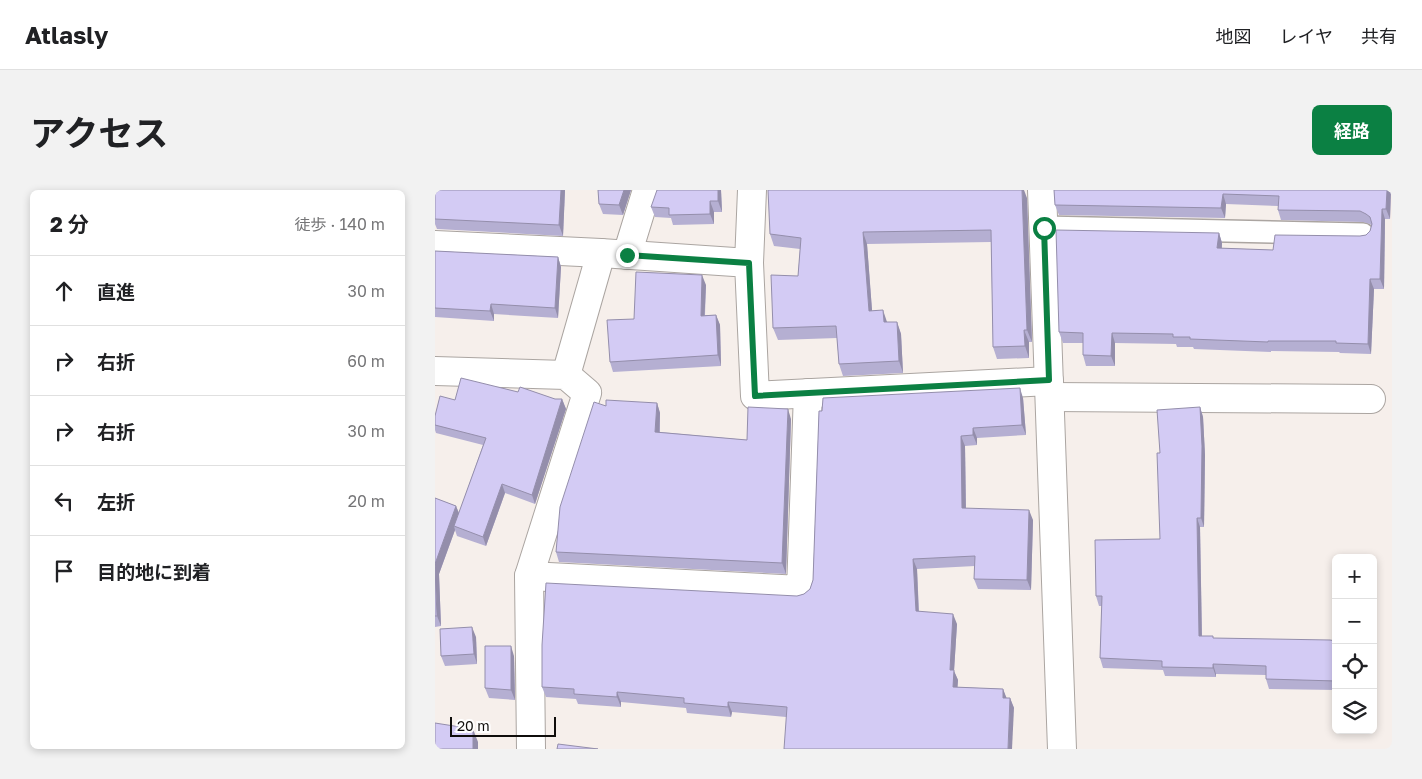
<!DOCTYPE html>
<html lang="ja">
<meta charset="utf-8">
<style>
:root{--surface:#fff;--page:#f2f2f2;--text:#202124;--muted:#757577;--line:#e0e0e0;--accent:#0b8043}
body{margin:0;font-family:"Golos Text","Noto Sans JP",sans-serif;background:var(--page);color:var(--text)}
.controls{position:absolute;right:15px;bottom:15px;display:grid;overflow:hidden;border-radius:8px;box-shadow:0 2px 8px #0003}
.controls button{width:45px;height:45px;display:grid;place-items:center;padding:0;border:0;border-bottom:1px solid var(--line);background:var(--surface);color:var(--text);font:25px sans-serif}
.scale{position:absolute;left:15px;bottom:12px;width:106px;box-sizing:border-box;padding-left:5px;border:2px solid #0f0d0b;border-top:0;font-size:14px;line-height:18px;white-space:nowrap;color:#0f0d0b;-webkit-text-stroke:4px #fff;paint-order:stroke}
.stop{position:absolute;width:15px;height:15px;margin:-11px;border:4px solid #0b8043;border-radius:50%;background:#fff}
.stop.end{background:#0b8043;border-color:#fff;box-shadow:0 1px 5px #0008}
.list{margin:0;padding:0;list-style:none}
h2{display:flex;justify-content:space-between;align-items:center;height:65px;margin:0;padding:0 20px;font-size:21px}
h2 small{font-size:16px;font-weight:400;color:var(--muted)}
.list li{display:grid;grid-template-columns:32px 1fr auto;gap:15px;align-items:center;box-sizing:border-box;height:70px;padding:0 20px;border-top:1px solid var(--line)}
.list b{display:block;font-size:19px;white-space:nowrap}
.list em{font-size:16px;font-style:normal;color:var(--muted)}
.icon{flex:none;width:28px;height:28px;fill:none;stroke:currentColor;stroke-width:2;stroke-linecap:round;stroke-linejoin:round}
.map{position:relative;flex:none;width:957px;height:559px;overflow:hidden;border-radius:8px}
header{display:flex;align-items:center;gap:30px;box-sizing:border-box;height:70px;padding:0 25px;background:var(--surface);border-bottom:1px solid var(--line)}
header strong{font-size:24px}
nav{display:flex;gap:28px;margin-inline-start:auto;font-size:18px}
.intro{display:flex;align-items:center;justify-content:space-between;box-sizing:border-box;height:120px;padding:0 30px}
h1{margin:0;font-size:35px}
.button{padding:12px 22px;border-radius:8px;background:var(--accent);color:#fff;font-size:18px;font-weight:700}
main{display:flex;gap:30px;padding:0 30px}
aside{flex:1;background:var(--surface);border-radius:8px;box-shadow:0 2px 8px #0003}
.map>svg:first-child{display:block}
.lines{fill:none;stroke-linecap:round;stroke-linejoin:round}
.service-casing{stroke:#aba5a1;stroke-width:24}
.minor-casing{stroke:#aba5a1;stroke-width:30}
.service{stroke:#fff;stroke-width:21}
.minor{stroke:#fff;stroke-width:28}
.wall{fill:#b5afd2}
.shaded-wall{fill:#948eab}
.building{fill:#d3cbf4;stroke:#948eab}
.route{stroke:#0b8043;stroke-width:6}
</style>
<header>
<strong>Atlasly</strong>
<nav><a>地図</a><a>レイヤ</a><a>共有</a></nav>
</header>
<div class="intro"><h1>アクセス</h1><a class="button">経路</a></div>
<main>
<aside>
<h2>2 分<small>徒歩 · 140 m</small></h2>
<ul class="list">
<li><svg class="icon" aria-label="ahead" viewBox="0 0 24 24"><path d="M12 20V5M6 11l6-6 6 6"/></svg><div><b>直進</b></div><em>30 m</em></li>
<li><svg class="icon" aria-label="right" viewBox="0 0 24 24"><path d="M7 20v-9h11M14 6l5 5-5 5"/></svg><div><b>右折</b></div><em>60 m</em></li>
<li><svg class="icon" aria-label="right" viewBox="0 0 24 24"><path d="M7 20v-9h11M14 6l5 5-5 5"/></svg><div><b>右折</b></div><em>30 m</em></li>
<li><svg class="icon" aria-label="left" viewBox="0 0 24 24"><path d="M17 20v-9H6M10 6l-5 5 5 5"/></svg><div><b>左折</b></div><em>20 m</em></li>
<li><svg class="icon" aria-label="arrive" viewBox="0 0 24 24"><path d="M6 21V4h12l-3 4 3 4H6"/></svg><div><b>目的地に到着</b></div></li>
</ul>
</aside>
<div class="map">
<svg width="957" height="559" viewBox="0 0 957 559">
<rect width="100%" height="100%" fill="#f6efeb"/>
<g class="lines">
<defs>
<path id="service" d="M609 37 928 44"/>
<g id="minor">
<path d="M607 0 627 559"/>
<path d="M0 55 166 63 314 73 320 206 614 191"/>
<path d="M192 65 212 0"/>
<path d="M314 73 317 0"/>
<path d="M0 181 131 185 152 203 94 386 366 400 373 203"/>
<path d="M131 185 166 63"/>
<path d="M615 207 936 209"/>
<path d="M94 386 96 559"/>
</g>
</defs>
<use href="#service" class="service-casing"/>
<use href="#minor" class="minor-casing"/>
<use href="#service" class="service"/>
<use href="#minor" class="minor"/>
</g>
<g class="wall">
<path d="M0 0H130L128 46 2 39 0 34Z"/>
<path d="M163 0H196L188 25 168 24 164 14Z"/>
<path d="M286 0 287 22H279V34L238 35 236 28 220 27 216 17Z"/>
<path d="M619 0H956L955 29H950L949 99H939L936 164 905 163 904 162 836 161V162L759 159 758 157H742L741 154 680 153V176H651L648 165V153H628L624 142 784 43 787 53V58L838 60 925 46 931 45 935 41 936 35 935 34 928 32 846 30 843 20V16L791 14 790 28 624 25 620 15Z"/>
<path d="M592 8 597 152H594V168L562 169 558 157 556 52 432 54 437 121 452 132H462L466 144 468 183 408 186 404 174 402 148 343 150 338 138 363 86 365 59 339 56 335 44Z"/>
<path d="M0 61 123 67 126 77 123 128 59 124V131L0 127Z"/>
<path d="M271 95 270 125H281L285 135 286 176 178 182 175 172 199 129Z"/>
<path d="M83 202 120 209H127L131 219 100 314 70 303 51 356 22 346 20 340 4 384 6 436 0 437V308L21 316 24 323 48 255 1 243 0 240V226L20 210Z"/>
<path d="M588 208 591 245 542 248V255L530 256 531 318 598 330 596 400 543 399 539 389 540 376 482 379 484 421 522 434 519 481 523 490 522 497 568 499 571 508H575L579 518 351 527 297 522 296 527 252 523 251 518 186 512V517L143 514 141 509 111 507 107 497 362 406 369 404 375 399 378 390 384 221Z"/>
<path d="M222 213 225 223V242L312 250 356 229 351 384 124 372 121 362 171 216Z"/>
<path d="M765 217 768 227 770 265 769 337H765L767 446 779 448 901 451V500L834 499 831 489V485L781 484V487L730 486 728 480 668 478 665 468 667 416H664L661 406 725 349V263Z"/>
<path d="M41 447 42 474 10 476 6 466Z"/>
<path d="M79 466 80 510 54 508 50 498Z"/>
</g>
<g class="shaded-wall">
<path d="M126 0H130L128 46 124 35Z"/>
<path d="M189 0H196L188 25 184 15Z"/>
<path d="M283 0H286L287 22 283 11Z"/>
<path d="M587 0H589L592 8 597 152 592 140Z"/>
<path d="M952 0H956L955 29 951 19Z"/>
<path d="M788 4 791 14 790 28 786 18Z"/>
<path d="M275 11 279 22V34L275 24Z"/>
<path d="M947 19 950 29 949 99 945 89Z"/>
<path d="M428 42 432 54 438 133 434 121Z"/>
<path d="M784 43 787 53 786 68 782 58Z"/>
<path d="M123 67 126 77 123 128 120 118Z"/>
<path d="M267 85 271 95 269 136 266 126Z"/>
<path d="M935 89 939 99 936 164 933 154Z"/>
<path d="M56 114 59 124V131L55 121Z"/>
<path d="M448 120 452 132 454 144 449 132Z"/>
<path d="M281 125 285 135 286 176 283 165Z"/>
<path d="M462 132 466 144 468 183 464 171Z"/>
<path d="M589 140 594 152V168L590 156Z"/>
<path d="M677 143 680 153V176L676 166Z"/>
<path d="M585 198 588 208 591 245 587 235Z"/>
<path d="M127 209 131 219 100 314 97 305Z"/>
<path d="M222 213 225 223 224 252 220 242Z"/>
<path d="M765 217 768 227 770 265 769 337 766 328Z"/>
<path d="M353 219 356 229 351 384 347 373Z"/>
<path d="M538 238 542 248V255L538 245Z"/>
<path d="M526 246 530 256 531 328 527 318Z"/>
<path d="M67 294 70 303 51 356 48 347Z"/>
<path d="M21 316 25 326 19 336 20 340 4 384 6 436 2 426 0 374Z"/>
<path d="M594 320 598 330 596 400 592 390Z"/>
<path d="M762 328 765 337 767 455 764 446Z"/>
<path d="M478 369 482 379 484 431 481 421Z"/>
<path d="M518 424 522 434 519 481 523 490 522 507 518 497 515 480Z"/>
<path d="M37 437 41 447 42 474 39 464Z"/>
<path d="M76 456 79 466 80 510 76 500Z"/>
<path d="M778 474 781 484V487L778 478Z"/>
<path d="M568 499 572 509 568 508Z"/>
<path d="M182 502 186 512V517L182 507Z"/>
<path d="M575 508 579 518 577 559H573Z"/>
<path d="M293 512 297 522 296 527 293 517Z"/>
<path d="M38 539 43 552V559H38Z"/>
</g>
<g class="building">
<path d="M0 0H126L124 35 0 29Z"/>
<path d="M163 0H189L184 15 164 14Z"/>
<path d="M222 0H283V11H275V24L234 25V18L216 17Z"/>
<path d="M333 0H587L592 140H589L590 156 558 157 556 40 428 42 434 121 448 120 449 132H462L464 171 404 174 401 136 338 138 336 85 363 86 366 48 335 44Z"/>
<path d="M619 0H952L951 19H947L945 89H935L933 154 901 153V151H833V152L755 149V147H738V144L677 143 676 166 648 165V143L624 142 621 40 784 43 782 58 838 60 840 45 925 46 931 45 935 41 937 34 935 27 931 24 925 21 843 20 844 6 788 4 786 18 620 15Z"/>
<path d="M0 61 123 67 120 118 56 114 55 121 0 118Z"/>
<path d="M201 82 267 85 266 126 281 125 283 165 175 172 172 130 199 129Z"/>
<path d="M26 188 83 202 85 197 120 209H127L97 305 67 294 48 347 19 336 51 248 0 235V226L5 206 20 210Z"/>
<path d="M585 198 587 235 538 238V245L526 246 527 318 594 320 592 390 539 389 540 366 478 369 481 421 518 424 515 480H519L518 497 568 499V508H575L573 559H349L352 517 293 512V517L249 513V508L182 502V507L139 504V499L107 497V455L111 393 362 406 369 404 375 399 378 390 384 221H387L388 208Z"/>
<path d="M171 210 222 213 220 242 312 250 313 217 353 219 347 373 121 362 125 317 159 212 171 216Z"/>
<path d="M765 217 767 256 766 328H762L764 446H778V448L895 450 901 451V491L831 489V476L778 474V478L727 477V471L665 468 667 406H661L660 350 725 349 722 263H725L722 220Z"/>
<path d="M0 308 21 316 0 374Z"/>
<path d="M0 377 2 426H0Z"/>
<path d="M37 437 39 464 6 466 5 439Z"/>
<path d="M50 456H76V500L50 498Z"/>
<path d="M0 533 38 539V559H0Z"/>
<path d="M123 554 163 559H122Z"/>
</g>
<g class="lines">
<path class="route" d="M192 65 314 73 320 206 614 190 609 38"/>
</g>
</svg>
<div class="controls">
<button>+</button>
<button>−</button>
<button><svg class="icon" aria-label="locate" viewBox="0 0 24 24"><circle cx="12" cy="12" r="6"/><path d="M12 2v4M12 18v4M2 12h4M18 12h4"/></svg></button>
<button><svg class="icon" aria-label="layers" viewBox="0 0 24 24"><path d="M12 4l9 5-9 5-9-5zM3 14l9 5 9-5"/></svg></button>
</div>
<div class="scale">20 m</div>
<div class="stop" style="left:609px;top:38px"></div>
<div class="stop end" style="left:192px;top:65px"></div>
</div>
</main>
